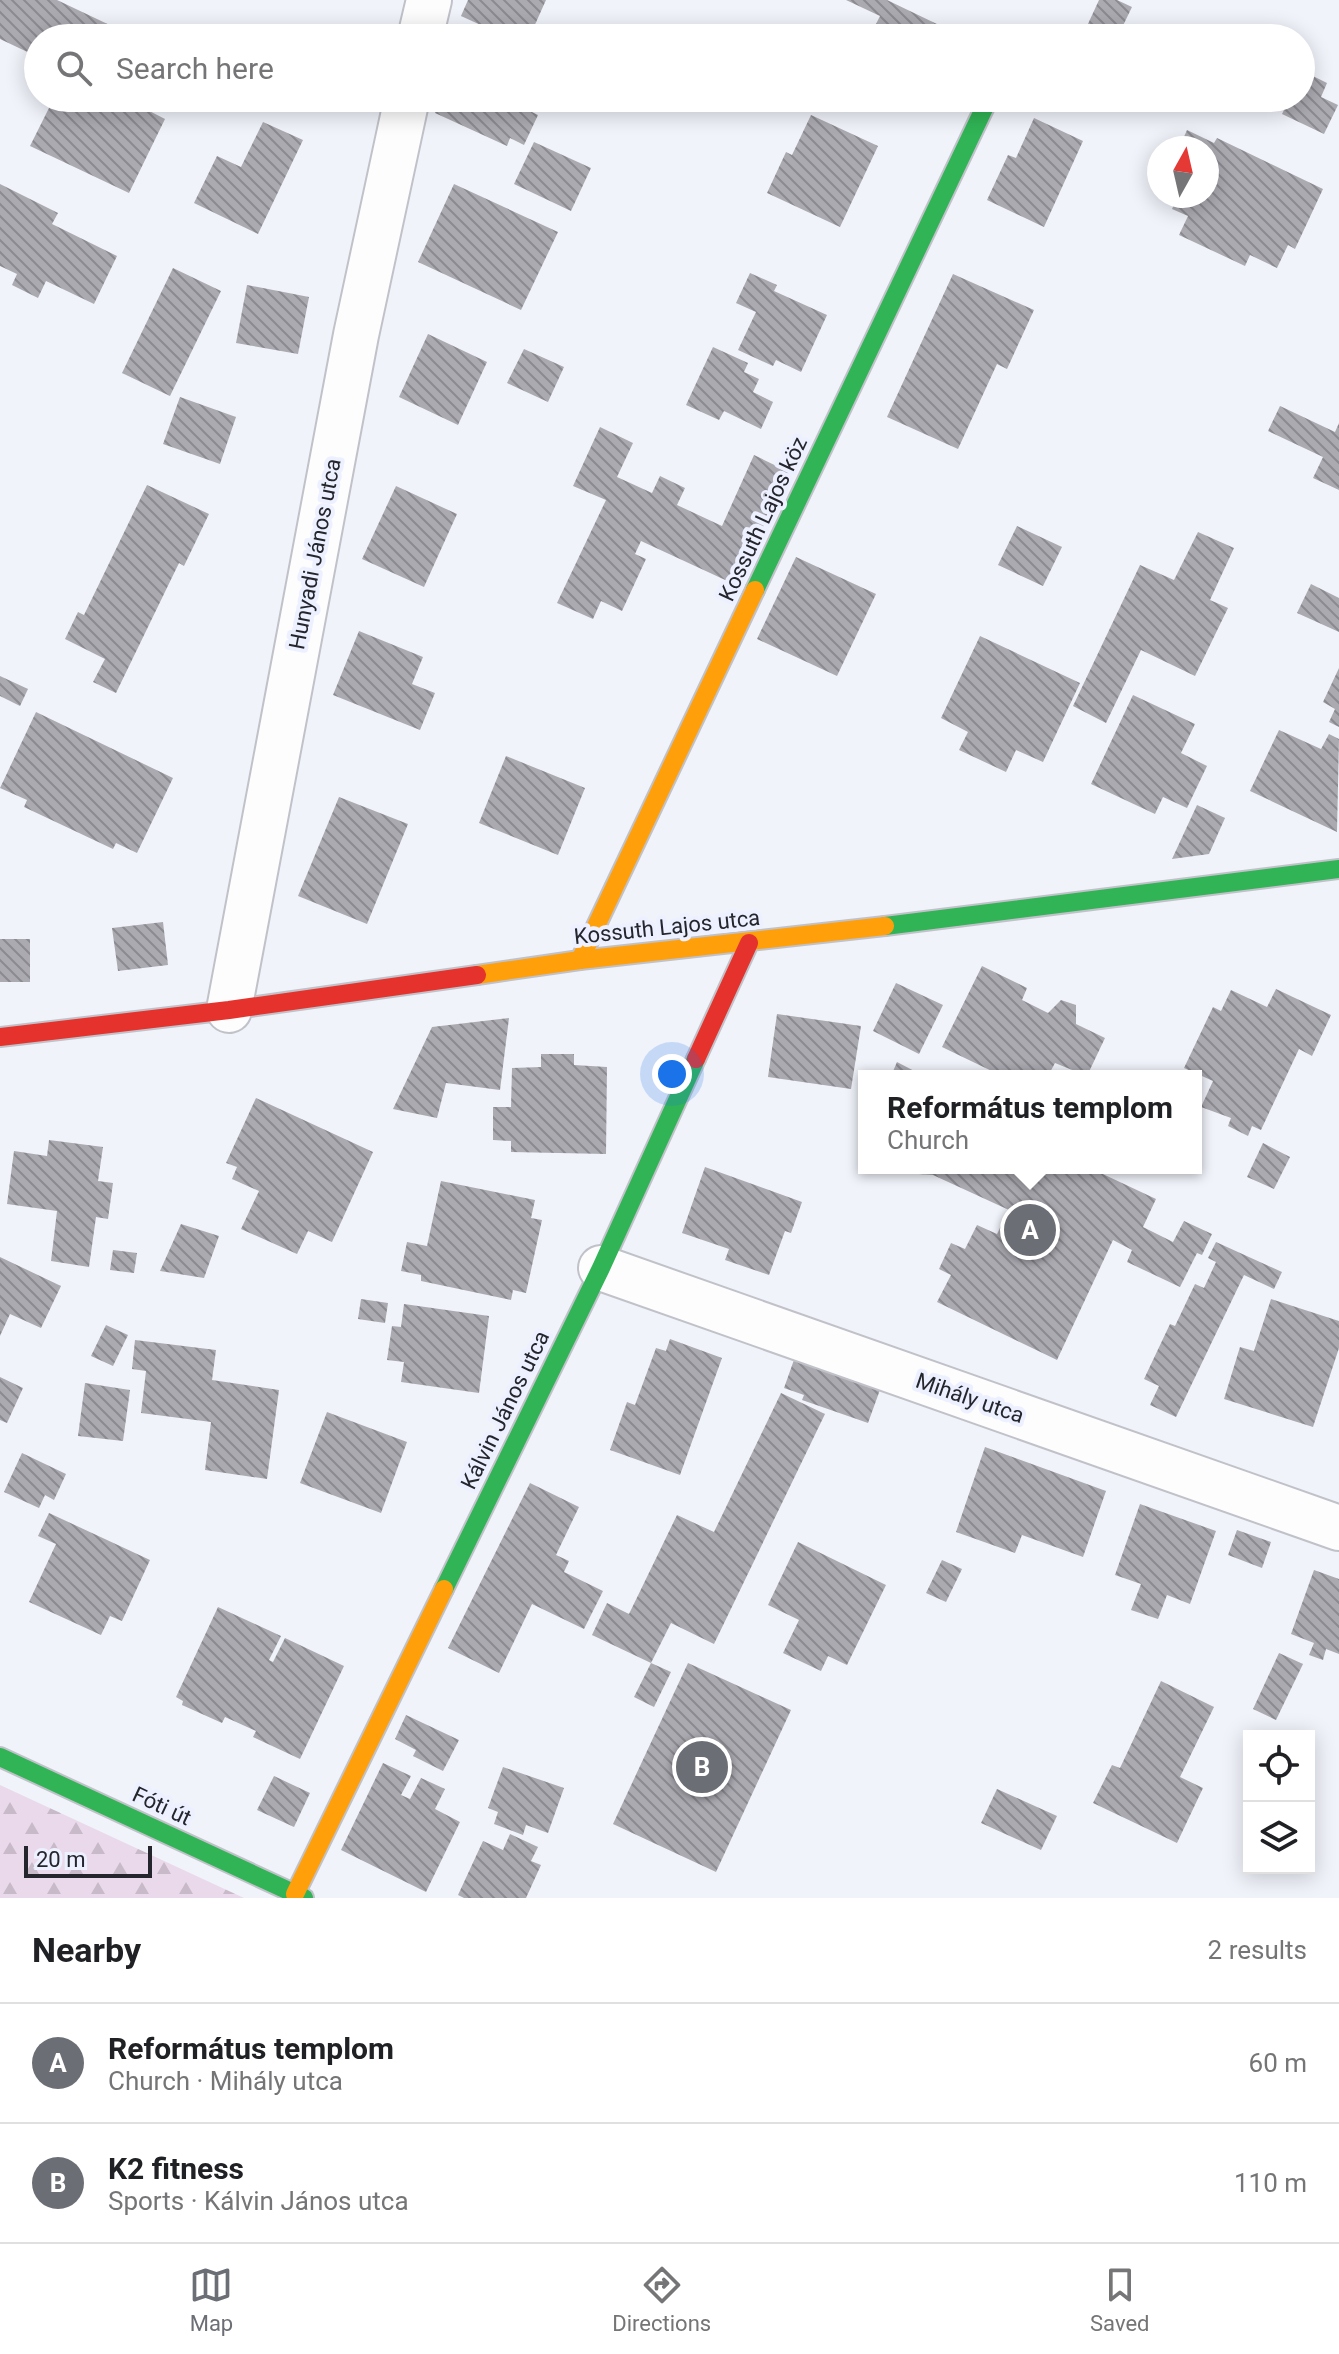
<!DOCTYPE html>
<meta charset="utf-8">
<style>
:root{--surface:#fff;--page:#f2f2f2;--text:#202124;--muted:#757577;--line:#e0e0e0;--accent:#6c6e75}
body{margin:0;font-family:Roboto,sans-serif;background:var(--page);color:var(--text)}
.controls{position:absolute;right:24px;bottom:24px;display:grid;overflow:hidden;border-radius:0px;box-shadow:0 4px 20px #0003}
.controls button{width:72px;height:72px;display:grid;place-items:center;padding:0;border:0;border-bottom:2px solid var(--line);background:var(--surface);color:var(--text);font:40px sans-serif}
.compass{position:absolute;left:1147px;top:136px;width:72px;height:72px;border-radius:50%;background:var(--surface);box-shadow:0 4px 20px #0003;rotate:8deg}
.scale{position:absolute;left:24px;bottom:20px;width:128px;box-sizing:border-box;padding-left:8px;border:4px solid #25262d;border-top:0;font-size:22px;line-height:28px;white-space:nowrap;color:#25262d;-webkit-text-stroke:6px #edf0ff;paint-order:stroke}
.you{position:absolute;left:672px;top:1074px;width:28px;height:28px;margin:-20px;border:6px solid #fff;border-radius:50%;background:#1a73e8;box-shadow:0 0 0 12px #1a73e833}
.badge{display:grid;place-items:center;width:52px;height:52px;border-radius:50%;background:var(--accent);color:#fff;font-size:26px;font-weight:700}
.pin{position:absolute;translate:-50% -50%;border:4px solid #fff;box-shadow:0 2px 8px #0006}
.popup{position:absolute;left:858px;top:1070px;width:344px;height:104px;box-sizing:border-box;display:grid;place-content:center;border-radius:0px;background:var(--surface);filter:drop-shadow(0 2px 6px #0005);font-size:26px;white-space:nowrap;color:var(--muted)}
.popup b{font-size:30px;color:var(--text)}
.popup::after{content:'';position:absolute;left:50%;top:100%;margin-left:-16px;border:16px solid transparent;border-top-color:var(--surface)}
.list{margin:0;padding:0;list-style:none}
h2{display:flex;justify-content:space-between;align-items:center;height:104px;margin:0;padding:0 32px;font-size:34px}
h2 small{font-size:26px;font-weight:400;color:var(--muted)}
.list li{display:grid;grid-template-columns:52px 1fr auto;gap:24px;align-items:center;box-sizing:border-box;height:120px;padding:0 32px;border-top:2px solid var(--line)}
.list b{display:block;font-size:30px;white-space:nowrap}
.list p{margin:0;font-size:26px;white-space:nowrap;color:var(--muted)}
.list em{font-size:26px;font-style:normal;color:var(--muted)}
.icon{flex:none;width:44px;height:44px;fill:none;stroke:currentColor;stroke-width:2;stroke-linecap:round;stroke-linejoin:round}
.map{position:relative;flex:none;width:1339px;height:1898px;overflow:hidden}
.search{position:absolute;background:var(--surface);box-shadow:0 4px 20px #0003;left:24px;right:24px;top:24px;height:88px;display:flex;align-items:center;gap:20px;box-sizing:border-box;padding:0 28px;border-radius:44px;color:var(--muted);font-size:30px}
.sheet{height:344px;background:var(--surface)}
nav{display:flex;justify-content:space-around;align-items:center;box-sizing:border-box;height:112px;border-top:2px solid var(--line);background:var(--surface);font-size:22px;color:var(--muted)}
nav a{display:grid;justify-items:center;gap:4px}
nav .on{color:var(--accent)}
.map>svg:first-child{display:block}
.forest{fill:url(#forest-firs)}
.building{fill:url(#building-back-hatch)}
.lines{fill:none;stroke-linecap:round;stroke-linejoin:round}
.street-casing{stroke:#c1c2c9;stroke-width:48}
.fast-casing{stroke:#c1c2c9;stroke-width:22}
.slow-casing{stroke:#c1c2c9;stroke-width:22}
.jam-casing{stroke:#c1c2c9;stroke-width:22}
.street{stroke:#fdfdfe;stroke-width:44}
.fast{stroke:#30b455;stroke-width:18}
.slow{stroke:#ff9f0a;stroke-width:18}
.jam{stroke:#e5322d;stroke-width:18}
.labels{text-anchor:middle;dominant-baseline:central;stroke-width:8;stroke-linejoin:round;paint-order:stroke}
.street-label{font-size:22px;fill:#25262d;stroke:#edf0ff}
</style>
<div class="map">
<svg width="1339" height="1898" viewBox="0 0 1339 1898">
<defs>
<pattern id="forest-firs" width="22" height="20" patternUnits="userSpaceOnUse" patternTransform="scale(2)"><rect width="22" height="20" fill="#ead9ea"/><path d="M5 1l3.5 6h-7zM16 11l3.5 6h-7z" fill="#c9bac9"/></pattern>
<pattern id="building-back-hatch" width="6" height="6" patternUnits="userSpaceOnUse" patternTransform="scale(2)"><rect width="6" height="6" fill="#abaab1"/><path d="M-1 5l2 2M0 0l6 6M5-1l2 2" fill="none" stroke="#8b8a90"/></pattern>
</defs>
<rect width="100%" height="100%" fill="#f1f3fb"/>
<path class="forest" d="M0 1785 244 1898H0Z"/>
<g class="building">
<path d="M0 0H57L137 38H38V57L0 39Z"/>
<path d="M468 0H546L529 38H509L461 16Z"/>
<path d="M846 0H887L966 38H869L880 16Z"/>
<path d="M1099 0H1117L1132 7 1117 38 1087 26Z"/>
<path d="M1303 71 1327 83 1321 97 1338 105 1324 134 1282 114 1290 98H1301Z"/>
<path d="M68 98H129L128 100 165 119 129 193 30 146 52 102 63 107Z"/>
<path d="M442 98H524L520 106 538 115 524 145 510 138 507 146 435 113Z"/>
<path d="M811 115 878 146 840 227 767 193 786 152 792 155Z"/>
<path d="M1034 118 1083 141 1044 227 987 200 1008 155 1016 158Z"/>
<path d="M263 122 303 140 258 234 194 203 217 156 241 167Z"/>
<path d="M1187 130 1214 143 1217 138 1323 189 1295 249 1288 245 1277 268 1250 255 1245 266 1179 235 1188 216 1172 209 1178 196H1207V148H1179Z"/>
<path d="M534 142 591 168 571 211 514 184Z"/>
<path d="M0 184 58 213 52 224 117 256 94 304 46 281 38 298 12 285 17 274 0 266Z"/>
<path d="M454 184 558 232 521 310 418 262Z"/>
<path d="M173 268 221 291 170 396 122 373Z"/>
<path d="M750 273 777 285 774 291 827 315 801 372 776 360 773 366 738 350 756 312 736 303Z"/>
<path d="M953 274 1034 310 1007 369 997 364 958 449 887 417Z"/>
<path d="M247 285 309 297 298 354 236 343Z"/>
<path d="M428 334 487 362 458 425 399 397Z"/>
<path d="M713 347 748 363 744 372 759 379 753 392 773 402 761 429 724 411 719 420 686 405Z"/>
<path d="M524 349 564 367 548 402 507 383Z"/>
<path d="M180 397 236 417 220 464 163 444Z"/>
<path d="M1280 406 1335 432 1339 423V490L1313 478 1323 457 1268 431Z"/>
<path d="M600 427 633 443 617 477 652 493 660 476 685 488 677 505 722 526 754 455 789 472 736 585 641 541 635 554 646 559 622 611 601 601 593 619 557 603 606 500 573 486Z"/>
<path d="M147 485 209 514 184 566 179 563 116 693 93 682 105 659 65 639 78 612 84 615Z"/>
<path d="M396 486 457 514 424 587 362 559Z"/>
<path d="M1017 526 1062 547 1043 586 998 565Z"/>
<path d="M1198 532 1234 548 1210 600 1228 608 1195 676 1141 650 1106 723 1073 706 1140 565 1174 580Z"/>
<path d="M796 557 876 594 837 676 757 639Z"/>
<path d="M1311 584 1339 598V632L1297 613Z"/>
<path d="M359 631 423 657 412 684 435 693 420 730 333 695Z"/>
<path d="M980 636 1080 683 1043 762 1016 750 1006 772 959 750 968 732 941 718Z"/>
<path d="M1339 668V727L1329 722 1335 709 1323 702Z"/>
<path d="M0 676 28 689 20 706 0 696Z"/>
<path d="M1133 695 1195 724 1181 753 1207 766 1187 808 1163 797 1155 814 1091 784Z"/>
<path d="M36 712 173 778 137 853 116 843 113 849 24 807 27 800 0 788Z"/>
<path d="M1279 730 1321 749 1329 734 1339 739 1337 832 1250 791Z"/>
<path d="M506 756 585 788 558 855 479 823Z"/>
<path d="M339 797 408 824 367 924 298 896Z"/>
<path d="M1197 805 1225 818 1209 854 1172 859Z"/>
<path d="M163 922 168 965 118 971 112 928Z"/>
<rect x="0" y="939" width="30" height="43"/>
<path d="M982 966 1027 988 1022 1000 1048 1013 1061 1000 1076 1005V1024L1105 1038 1087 1076 1055 1063 1048 1076H1002L942 1047Z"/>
<path d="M896 983 943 1005 919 1054 873 1031Z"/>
<path d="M1276 989 1331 1015 1312 1056 1299 1049 1261 1130 1252 1126 1248 1136 1228 1126 1231 1118 1201 1107 1213 1081 1184 1068 1213 1007 1221 1011 1231 990 1267 1007Z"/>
<path d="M777 1014 861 1026 851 1089 768 1077Z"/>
<path d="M509 1018 500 1090 446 1083 437 1118 393 1109 432 1027Z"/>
<path d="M541 1054H574V1065L607 1067 606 1154 511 1152V1141L493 1140V1107H511L512 1068 541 1067Z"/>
<path d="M897 1062 920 1074 919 1076H891Z"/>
<path d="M256 1098 373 1152 332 1242 308 1231 297 1254 241 1229 259 1191 232 1179 237 1167 226 1163Z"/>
<path d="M49 1140 103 1147 98 1181 113 1183 108 1219 96 1217 89 1267 51 1261 57 1211 7 1204 14 1151 47 1156Z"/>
<path d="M1263 1143 1290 1157 1274 1189 1247 1177Z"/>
<path d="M705 1167 802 1202 791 1233 785 1231 769 1275 725 1260 729 1249 682 1233Z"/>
<path d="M874 1168H1079L1088 1172 1090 1168 1156 1199 1143 1227 1173 1242 1184 1221 1212 1234 1202 1255 1197 1253 1180 1287 1127 1262 1132 1250 1113 1240 1057 1360 937 1302 951 1275 939 1269 951 1243 965 1249 977 1225 997 1234 1009 1210 933 1175 874 1171Z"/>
<path d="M441 1181 535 1200 531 1218 542 1220 526 1293 513 1290 511 1300 421 1281V1275L401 1271 407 1242 427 1246Z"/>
<path d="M181 1224 219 1236 204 1278 160 1271Z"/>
<path d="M1216 1242 1282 1272 1274 1289 1244 1275 1176 1417 1150 1405 1159 1386 1144 1379 1170 1324 1175 1326 1195 1284 1204 1288 1216 1262 1208 1258Z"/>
<path d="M113 1250 137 1253 134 1273 110 1270Z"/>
<path d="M0 1257 61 1286 41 1328 10 1314 0 1336Z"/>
<path d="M361 1299 388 1303 385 1323 358 1319Z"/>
<path d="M1271 1299 1339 1321V1348L1313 1427 1224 1399 1240 1347 1254 1351Z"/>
<path d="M404 1304 489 1316 479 1393 401 1382 404 1362 387 1360 392 1326 401 1327Z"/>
<path d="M106 1325 128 1335 113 1366 91 1356Z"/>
<path d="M670 1339 722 1358 680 1475 610 1450 627 1402 635 1405 656 1348 666 1351Z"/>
<path d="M135 1340 216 1350 212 1380 279 1390 267 1479 205 1470 211 1422 141 1413 146 1371 132 1369Z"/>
<path d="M795 1357 881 1387 868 1423 802 1400 804 1395 784 1388Z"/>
<path d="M0 1377 23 1388 7 1423 0 1420Z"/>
<path d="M85 1383 130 1390 123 1441 78 1436Z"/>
<path d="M781 1393 825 1414 714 1644 671 1623 651 1663 592 1635 607 1603 629 1614 677 1515 714 1532Z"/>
<path d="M327 1412 407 1442 381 1513 300 1483Z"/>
<path d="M985 1447 1106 1491 1083 1557 1022 1535 1015 1553 956 1532Z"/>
<path d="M22 1453 66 1474 54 1500 45 1495 39 1508 4 1492Z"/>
<path d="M530 1483 579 1507 556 1555 569 1561 564 1572 603 1591 584 1629 532 1604 499 1673 448 1648Z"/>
<path d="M1140 1504 1216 1531 1190 1604 1167 1595 1158 1619 1131 1610 1141 1584 1115 1575Z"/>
<path d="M49 1513 150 1560 122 1621 110 1616 101 1635 29 1602 56 1544 38 1536Z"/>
<path d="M1237 1530 1271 1542 1262 1568 1228 1555Z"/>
<path d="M798 1542 886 1585 847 1665 828 1656 821 1671 783 1653 799 1620 768 1605Z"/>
<path d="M942 1560 962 1569 946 1602 926 1593Z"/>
<path d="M1314 1570 1339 1579V1654L1326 1649 1323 1660 1309 1655 1314 1643 1291 1634Z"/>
<path d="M218 1607 281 1636 269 1660 273 1662 285 1638 344 1666 300 1759 253 1737 256 1731 225 1717 222 1723 182 1705 183 1701 176 1697Z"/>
<path d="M1279 1653 1303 1664 1276 1720 1253 1709Z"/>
<path d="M651 1663 671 1672 654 1707 634 1697Z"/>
<path d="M688 1663 791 1710 716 1872 613 1824Z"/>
<path d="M1161 1681 1214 1707 1180 1777 1203 1788 1177 1843 1093 1803 1112 1765 1120 1768Z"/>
<path d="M406 1715 459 1740 443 1771 413 1756 416 1750 395 1739Z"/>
<path d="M383 1763 411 1776 401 1795 410 1799 421 1778 445 1789 435 1809 460 1822 426 1892 341 1850Z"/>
<path d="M503 1767 564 1788 548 1833 526 1825 523 1835 494 1824 498 1812 488 1808Z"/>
<path d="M274 1776 310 1793 294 1827 257 1810Z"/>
<path d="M997 1789 1057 1816 1041 1850 981 1823Z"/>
<path d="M510 1834 538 1847 531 1861 541 1865 526 1898H464L458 1895 483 1841 503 1850Z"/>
</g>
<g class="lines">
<defs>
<g id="street">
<path d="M420 38 429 0"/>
<path d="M229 1010 356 335 407 98"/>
<path d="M601 1268 1339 1528"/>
</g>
<g id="fast">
<path d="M755 590 989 98"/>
<path d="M885 926 1339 869"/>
<path d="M444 1589 601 1268 696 1059"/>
<path d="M0 1757 304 1898"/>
</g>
<g id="slow">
<path d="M580 960 755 590"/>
<path d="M477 975 580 960 885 926"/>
<path d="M295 1894 444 1589"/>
</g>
<g id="jam">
<path d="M0 1037 229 1010 477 975"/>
<path d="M696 1059 749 943"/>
</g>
</defs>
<use href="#street" class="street-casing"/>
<use href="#fast" class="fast-casing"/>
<use href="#slow" class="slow-casing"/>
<use href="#jam" class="jam-casing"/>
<use href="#street" class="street"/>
<use href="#fast" class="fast"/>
<use href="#slow" class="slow"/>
<use href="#jam" class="jam"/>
</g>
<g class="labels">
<g class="street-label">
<text transform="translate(763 519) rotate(-65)">Kossuth Lajos köz</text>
<text transform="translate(315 554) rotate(-79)">Hunyadi János utca</text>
<text transform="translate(667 927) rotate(-6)">Kossuth Lajos utca</text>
<text transform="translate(970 1398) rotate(19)">Mihály utca</text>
<text transform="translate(505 1410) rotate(-64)">Kálvin János utca</text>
<text transform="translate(162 1806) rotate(25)">Fóti út</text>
</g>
</g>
</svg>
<div class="controls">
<button><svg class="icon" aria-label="locate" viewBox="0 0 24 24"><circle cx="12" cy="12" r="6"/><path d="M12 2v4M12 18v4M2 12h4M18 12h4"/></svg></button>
<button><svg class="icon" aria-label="layers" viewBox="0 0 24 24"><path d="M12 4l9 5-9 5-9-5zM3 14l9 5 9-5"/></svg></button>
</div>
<svg class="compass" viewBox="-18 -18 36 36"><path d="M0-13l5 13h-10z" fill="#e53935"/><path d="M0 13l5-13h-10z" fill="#757577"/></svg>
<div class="scale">20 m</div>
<div class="you"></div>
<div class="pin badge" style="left:1030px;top:1230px">A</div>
<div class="popup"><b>Református templom</b>Church</div>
<div class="pin badge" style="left:702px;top:1767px">B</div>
<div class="search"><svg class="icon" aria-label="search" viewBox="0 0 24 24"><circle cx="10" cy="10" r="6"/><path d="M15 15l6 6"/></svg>Search here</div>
</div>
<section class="sheet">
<h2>Nearby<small>2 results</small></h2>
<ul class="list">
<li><span class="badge">A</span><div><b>Református templom</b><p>Church · Mihály utca</p></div><em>60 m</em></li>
<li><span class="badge">B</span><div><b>K2 fitness</b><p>Sports · Kálvin János utca</p></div><em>110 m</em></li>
</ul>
</section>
<nav>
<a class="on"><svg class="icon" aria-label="map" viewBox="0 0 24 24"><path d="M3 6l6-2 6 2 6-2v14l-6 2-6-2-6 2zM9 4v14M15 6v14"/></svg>Map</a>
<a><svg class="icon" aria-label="directions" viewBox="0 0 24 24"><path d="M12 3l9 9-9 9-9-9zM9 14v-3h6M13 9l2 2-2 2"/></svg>Directions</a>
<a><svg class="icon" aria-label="saved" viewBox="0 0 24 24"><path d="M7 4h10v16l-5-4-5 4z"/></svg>Saved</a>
</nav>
